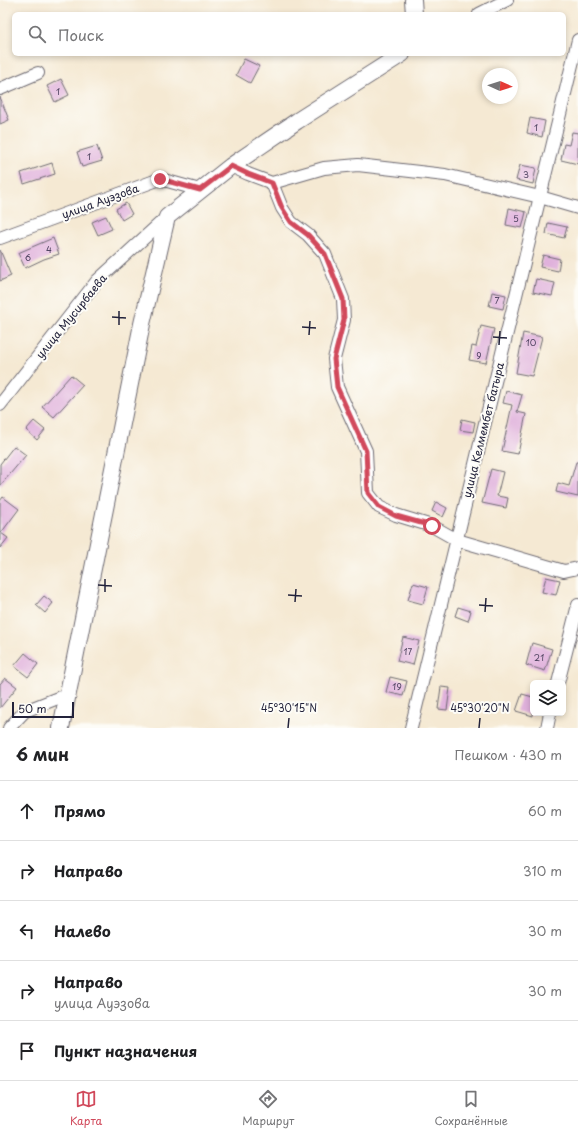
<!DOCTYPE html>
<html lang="ru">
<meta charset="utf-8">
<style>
:root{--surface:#fff;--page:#f6f6f6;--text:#202124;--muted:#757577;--line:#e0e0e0;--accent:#d1495b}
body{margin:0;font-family:"Playpen Sans",sans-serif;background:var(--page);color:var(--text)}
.controls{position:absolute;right:12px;bottom:12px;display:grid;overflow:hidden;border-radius:6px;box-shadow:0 2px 6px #0003}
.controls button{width:36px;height:36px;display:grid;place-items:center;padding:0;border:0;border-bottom:1px solid var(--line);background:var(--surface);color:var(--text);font:20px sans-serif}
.compass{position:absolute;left:482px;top:68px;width:36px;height:36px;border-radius:50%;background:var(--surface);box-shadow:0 2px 6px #0003;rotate:93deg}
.scale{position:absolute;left:12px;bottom:10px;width:62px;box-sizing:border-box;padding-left:4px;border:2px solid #22223b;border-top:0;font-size:11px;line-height:14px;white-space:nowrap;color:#22223b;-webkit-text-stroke:3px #fdfcf7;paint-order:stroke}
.stop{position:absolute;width:12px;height:12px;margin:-9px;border:3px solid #d1495b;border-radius:50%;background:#fff}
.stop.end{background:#d1495b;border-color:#fff;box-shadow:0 1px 4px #0008}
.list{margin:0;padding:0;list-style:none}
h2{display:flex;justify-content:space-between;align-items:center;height:52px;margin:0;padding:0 16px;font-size:17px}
h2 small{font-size:13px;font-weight:400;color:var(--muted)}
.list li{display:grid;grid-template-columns:26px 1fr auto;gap:12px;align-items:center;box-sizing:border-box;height:60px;padding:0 16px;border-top:1px solid var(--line)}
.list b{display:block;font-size:15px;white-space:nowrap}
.list p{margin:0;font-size:13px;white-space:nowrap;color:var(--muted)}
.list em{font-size:13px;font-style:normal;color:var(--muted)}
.icon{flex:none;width:22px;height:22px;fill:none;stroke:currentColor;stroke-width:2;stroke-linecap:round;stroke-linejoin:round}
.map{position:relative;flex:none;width:578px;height:728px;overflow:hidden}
.search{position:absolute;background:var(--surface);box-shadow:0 2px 6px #0003;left:12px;right:12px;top:12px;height:44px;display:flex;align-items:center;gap:10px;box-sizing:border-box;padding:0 14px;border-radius:6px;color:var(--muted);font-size:15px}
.sheet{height:352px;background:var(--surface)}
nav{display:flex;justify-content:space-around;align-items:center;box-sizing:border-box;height:56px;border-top:1px solid var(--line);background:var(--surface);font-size:11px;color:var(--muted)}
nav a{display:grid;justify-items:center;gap:2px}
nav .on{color:var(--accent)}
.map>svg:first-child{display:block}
.building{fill:#e0b1dc}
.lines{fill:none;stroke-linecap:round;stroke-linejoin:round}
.minor-casing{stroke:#6c6870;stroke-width:14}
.major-casing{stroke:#6c6870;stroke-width:18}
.minor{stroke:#fff;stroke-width:12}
.major{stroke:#fff;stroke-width:16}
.route{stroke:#d1495b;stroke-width:5}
.ticks{fill:none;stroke:#22223b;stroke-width:1.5}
.labels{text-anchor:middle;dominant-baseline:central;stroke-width:4;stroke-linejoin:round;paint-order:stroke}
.number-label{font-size:9px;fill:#524663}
.street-label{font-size:11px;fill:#22223b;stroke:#fdfcf7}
.ticks-label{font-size:10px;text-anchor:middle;fill:#22223b;stroke:#fdfcf7;stroke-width:4;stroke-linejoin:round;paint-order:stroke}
</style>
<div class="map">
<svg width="578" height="728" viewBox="0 0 578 728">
<rect width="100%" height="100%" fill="#fdfcf7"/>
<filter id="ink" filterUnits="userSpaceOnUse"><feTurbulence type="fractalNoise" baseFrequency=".025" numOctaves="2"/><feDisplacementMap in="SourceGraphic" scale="8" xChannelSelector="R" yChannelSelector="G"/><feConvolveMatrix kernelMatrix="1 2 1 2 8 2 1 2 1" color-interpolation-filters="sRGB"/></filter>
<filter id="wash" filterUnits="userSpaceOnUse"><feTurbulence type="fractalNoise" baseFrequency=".012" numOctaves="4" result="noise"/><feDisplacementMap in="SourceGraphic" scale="16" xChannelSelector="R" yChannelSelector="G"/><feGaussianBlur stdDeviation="0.9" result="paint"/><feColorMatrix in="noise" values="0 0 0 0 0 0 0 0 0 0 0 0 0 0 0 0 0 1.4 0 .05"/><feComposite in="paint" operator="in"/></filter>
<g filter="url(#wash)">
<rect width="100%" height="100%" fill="#f5e9d3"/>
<g id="blocks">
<g class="building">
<path d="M244 59 259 66 250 83 236 75Z"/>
<path d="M61 79 69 95 55 102 47 86Z"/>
<path d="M0 97 9 120 0 124Z"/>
<path d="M530 118 545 121 542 137 527 133Z"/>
<path d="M572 132 578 133V164L561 160 564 144 569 145Z"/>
<path d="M97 146 102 161 82 167 77 152Z"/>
<path d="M52 163 55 174 24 184 21 173Z"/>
<path d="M520 165 536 168 533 184 516 180Z"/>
<path d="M126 203 132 214 122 220 116 209Z"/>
<path d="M509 208 526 212 522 228 506 225Z"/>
<path d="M106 216 112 229 98 235 92 222Z"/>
<path d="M548 223 567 227 564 238 546 234Z"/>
<path d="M53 238 59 254 44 259 25 268 18 253Z"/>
<path d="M0 250 11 276 0 281Z"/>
<path d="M543 255 560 259 558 271 540 267Z"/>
<path d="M536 279 555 283 552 296 533 292Z"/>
<path d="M492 292 506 295 503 309 489 306Z"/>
<path d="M481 326 494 329 486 363 469 360 472 346 476 347Z"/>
<path d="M523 333 542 337 532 376 516 373Z"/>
<path d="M71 375 83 385 54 417 42 407Z"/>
<path d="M506 391 522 395 517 412 526 414 518 454 502 451 512 405 503 403Z"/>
<path d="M462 419 475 422 473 432 460 430Z"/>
<path d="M34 421 45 430 37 440 26 430Z"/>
<path d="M14 446 26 455 0 486V464Z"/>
<path d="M576 462H578V497L556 492 558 483 569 486Z"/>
<path d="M491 469 503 472 497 496 508 498 506 508 482 503Z"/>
<path d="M3 497 19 509 1 533 8 538 0 548V501Z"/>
<path d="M436 502 447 508 443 517 432 511Z"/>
<path d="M546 577 560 580 556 595 542 592Z"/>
<path d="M413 583 428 587 423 604 408 600Z"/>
<path d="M44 596 53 603 45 613 36 605Z"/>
<path d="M458 607 471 611 468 621 455 616Z"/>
<path d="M403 637 419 641 413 665 397 661Z"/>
<path d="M532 643 552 649 545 671 526 665Z"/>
<path d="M25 653 38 664 28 677 14 666Z"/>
<path d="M390 677 407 681 403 696 386 692Z"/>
<path d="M5 678 17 687 0 708V684Z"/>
<path d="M441 687 450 688 447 710 438 709Z"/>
<path d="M522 694 533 697V716L516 711Z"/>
</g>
</g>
</g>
<g filter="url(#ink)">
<use href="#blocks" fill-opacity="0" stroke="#6c6870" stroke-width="1"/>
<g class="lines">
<defs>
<g id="minor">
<path d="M479 14 507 0"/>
<path d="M0 89 38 73"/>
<path d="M231 166 248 174 272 183 324 168 358 165 445 175 540 197 578 208"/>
<path d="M272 183 282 208 291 222 308 235 325 254 343 299 344 320 334 359 337 387 366 451 368 493 379 507 396 515 432 526 457 540 564 571 578 568"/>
<path d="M0 238 160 179 200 190"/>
<path d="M0 405 97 281 167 217"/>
<path d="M558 683 578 605"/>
<path d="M9 728 25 711 68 694"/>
<path d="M411 728 578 40"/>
<path d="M547 728 550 713"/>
</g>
<g id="major">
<path d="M413 0 414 14"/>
<path d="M61 728 142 324 167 217 231 166 297 121 402 54"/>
</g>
</defs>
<use href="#minor" class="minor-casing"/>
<use href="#major" class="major-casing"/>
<use href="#minor" class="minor"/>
<use href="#major" class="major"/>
</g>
</g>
<g class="lines" filter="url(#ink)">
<path class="route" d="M160 179 200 190 231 166 248 174 272 183 282 208 291 222 308 235 325 254 343 299 344 320 334 359 337 387 366 451 368 493 379 507 396 516 432 526"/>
</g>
<path class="ticks" d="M112 317 126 318M119 325V311M302 327 316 328M309 335 310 321M493 337 507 338M499 345 500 331M98 585 112 586M105 592V579M288 595 302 596M295 602 296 589M479 605 493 606M485 612 486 598M288 728 289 718M479 728 480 718"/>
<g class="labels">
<g class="number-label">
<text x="58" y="91">1</text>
<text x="536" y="127">1</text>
<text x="89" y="156">1</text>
<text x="526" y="174">3</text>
<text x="516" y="218">5</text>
<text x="49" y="249">4</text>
<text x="28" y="257">6</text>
<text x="497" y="300">7</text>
<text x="531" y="342">10</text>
<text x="479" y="355">9</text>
<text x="408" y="651">17</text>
<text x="539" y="657">21</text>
<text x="397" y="686">19</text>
</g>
<g class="street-label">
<text transform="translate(100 201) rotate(-20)">улица Ауэзова</text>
<text transform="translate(71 316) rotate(-51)">улица Мусирбаева</text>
<text transform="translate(483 430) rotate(-76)">улица Келмембет батыра</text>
</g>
</g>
<g class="ticks-label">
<text x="289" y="712">45°30'15"N</text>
<text x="480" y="712">45°30'20"N</text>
</g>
</svg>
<div class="controls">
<button><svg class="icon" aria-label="layers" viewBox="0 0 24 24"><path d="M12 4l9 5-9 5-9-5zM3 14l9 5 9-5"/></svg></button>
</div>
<svg class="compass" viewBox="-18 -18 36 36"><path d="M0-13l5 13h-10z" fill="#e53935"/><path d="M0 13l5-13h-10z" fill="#757577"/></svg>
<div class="scale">50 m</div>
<div class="stop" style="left:432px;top:526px"></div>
<div class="stop end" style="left:160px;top:179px"></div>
<div class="search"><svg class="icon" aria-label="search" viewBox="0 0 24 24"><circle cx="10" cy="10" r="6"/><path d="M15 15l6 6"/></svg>Поиск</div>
</div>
<section class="sheet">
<h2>6 мин<small>Пешком · 430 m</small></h2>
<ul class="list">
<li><svg class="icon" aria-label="ahead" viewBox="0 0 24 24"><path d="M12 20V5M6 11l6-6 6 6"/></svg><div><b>Прямо</b></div><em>60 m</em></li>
<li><svg class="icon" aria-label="right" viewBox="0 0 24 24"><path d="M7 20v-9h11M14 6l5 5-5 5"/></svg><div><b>Направо</b></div><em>310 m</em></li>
<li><svg class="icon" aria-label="left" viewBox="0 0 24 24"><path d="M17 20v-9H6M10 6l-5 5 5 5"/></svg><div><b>Налево</b></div><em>30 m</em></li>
<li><svg class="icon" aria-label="right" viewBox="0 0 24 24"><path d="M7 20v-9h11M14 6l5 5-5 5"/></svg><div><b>Направо</b><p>улица Ауэзова</p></div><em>30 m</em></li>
<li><svg class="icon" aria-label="arrive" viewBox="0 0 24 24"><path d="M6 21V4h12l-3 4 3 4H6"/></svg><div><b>Пункт назначения</b></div></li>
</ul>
</section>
<nav>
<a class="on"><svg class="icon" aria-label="map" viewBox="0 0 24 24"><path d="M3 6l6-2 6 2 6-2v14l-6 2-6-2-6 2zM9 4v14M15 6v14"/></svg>Карта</a>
<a><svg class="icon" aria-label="directions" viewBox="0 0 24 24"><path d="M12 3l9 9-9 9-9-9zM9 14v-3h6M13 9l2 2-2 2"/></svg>Маршрут</a>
<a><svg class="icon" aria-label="saved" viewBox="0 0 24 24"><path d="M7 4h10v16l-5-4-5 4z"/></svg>Сохранённые</a>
</nav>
